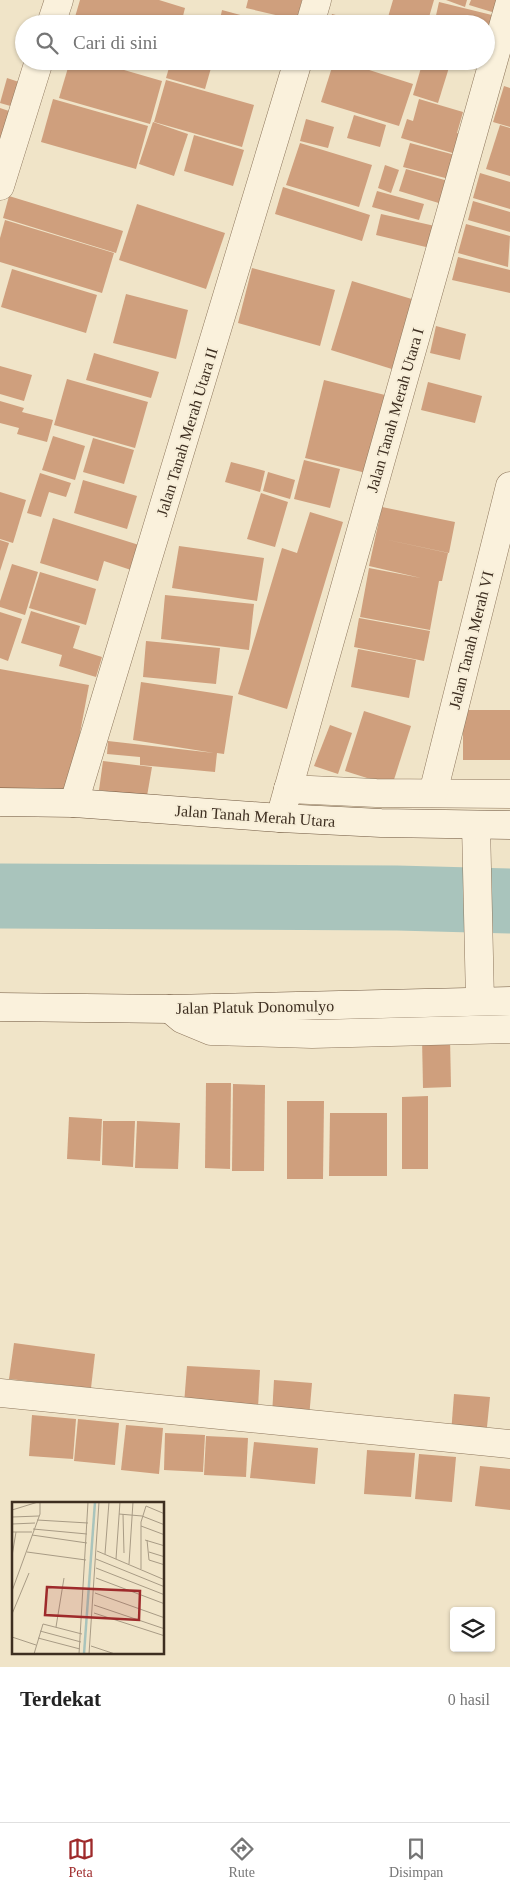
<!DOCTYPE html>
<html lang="id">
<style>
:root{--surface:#fff;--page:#f6f6f6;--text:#222;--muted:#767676;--line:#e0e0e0;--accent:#9e2a2b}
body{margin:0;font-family:Georgia,serif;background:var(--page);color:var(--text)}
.controls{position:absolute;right:15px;bottom:15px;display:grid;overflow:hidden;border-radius:5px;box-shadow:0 1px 4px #0004}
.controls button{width:45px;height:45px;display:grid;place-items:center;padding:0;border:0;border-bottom:1px solid var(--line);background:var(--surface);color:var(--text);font:25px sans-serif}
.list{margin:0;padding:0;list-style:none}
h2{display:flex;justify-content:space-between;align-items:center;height:65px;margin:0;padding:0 20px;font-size:21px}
h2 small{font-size:16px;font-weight:400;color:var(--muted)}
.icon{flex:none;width:28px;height:28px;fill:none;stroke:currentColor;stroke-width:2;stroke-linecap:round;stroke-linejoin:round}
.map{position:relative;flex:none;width:510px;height:1667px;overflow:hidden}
.search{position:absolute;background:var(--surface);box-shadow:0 1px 4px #0004;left:15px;right:15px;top:15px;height:55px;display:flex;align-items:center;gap:12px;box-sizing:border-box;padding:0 18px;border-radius:28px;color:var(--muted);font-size:19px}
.sheet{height:155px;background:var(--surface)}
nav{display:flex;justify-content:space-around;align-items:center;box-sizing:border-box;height:70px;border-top:1px solid var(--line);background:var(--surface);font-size:14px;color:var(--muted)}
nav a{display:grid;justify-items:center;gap:2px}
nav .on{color:var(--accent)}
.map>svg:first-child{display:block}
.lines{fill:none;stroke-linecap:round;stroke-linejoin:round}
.river{stroke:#a9c4bc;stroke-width:65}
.building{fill:#cf9f7d}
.street-casing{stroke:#8d765c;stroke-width:29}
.secondary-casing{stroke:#6f573f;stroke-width:29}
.street{stroke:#faf1dc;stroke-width:28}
.secondary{stroke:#faf1dc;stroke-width:28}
.labels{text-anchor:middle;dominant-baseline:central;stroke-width:4;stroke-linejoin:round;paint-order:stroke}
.street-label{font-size:16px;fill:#3d2e20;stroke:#f7eed8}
.inset-river{fill:none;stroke:#a9c4bc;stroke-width:2.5}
.inset-road{fill:none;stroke:#a89b85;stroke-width:1}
.view{fill:#9e2a2b;fill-opacity:0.15;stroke:#9e2a2b;stroke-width:2.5}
.inset-edge{fill:none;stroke:#3d2e20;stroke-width:2.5}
</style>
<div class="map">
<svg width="510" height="1667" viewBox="0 0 510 1667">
<rect width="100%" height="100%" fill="#f0e4c8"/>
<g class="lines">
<path class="river" d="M0 896 397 898 510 901"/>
</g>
<g class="building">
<path d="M80 0H159L185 8 181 24H128L112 19 110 24H96L75 17Z"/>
<path d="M248 0H302L297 20 246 8Z"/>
<path d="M393 0H434L427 24H386Z"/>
<path d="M446 0H467L465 7Z"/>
<path d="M471 0H506L502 15 469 5Z"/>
<path d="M439 2 500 17 496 36 486 33V24H448L435 20Z"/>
<path d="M222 10 270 23V24H219Z"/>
<path d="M332 14 366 23V24H329Z"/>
<path d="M70 61H93L162 81 150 124 59 98Z"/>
<path d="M171 61H213L205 89 166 78Z"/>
<path d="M334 61H341L413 84 399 126 321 102Z"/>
<path d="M423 61H451L438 103 413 95Z"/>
<path d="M7 78 22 83 14 107 0 103Z"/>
<path d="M166 80 254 105 242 147 154 122Z"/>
<path d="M504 86 510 88V127L493 122Z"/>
<path d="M53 99 148 126 136 169 41 142Z"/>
<path d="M419 99 463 112 457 133 462 134 456 154 401 138 407 119 413 121Z"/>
<path d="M0 108 12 112 0 153Z"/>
<path d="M354 115 386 125 380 147 347 138Z"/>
<path d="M306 119 334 127 328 148 300 141Z"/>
<path d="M153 122 188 134 174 176 139 164Z"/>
<path d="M500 125 510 128V176L486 169Z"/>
<path d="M194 135 244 150 233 186 184 171Z"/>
<path d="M300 143 372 165 359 207 286 185Z"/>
<path d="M410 143 459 156 453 180 403 167Z"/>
<path d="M385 165 399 170 391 193 378 188Z"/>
<path d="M406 169 448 181 442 204 399 191Z"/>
<path d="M480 173 510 182V209L473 198Z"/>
<path d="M283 187 370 215 362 241 275 214Z"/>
<path d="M377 191 424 204 419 220 372 207Z"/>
<path d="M9 196 123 231 116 253 3 218Z"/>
<path d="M473 201 510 212V232L468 220Z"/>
<path d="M137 204 225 233 206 289 119 260Z"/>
<path d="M381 214 435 226 430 248 376 235Z"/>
<path d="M5 220 114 253 102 293 0 262V238Z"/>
<path d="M466 224 510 236 508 267 458 253Z"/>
<path d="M458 257 510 270V293L452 280Z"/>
<path d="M252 268 335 290 320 346 238 323Z"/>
<path d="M12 269 97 295 86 333 1 307Z"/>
<path d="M352 281 415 300 395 370 331 350Z"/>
<path d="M126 294 188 310 176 359 113 343Z"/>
<path d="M436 326 466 334 460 360 430 353Z"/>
<path d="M94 353 159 372 151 398 86 380Z"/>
<path d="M0 366 32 375 24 401 0 394Z"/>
<path d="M67 379 148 402 135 448 54 425Z"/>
<path d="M324 380 385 395 366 473 305 458Z"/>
<path d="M428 382 482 396 475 423 421 410Z"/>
<path d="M0 401 24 408 22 412 53 420 47 442 17 434 19 428 0 423Z"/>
<path d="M53 436 85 446 75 480 42 470Z"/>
<path d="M93 438 134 450 124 484 83 472Z"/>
<path d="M304 460 340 469 330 508 294 499Z"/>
<path d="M231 462 265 471 260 492 225 482Z"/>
<path d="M268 472 295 480 290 499 263 491Z"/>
<path d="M40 473 71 483 66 497 49 492 41 517 27 513Z"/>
<path d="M83 480 137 496 127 529 74 513Z"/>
<path d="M0 492 26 500 13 543 0 539Z"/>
<path d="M261 493 288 502 275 547 247 539Z"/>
<path d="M382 507 455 522 449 553 379 538 448 553 442 581H439L430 630 360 617 369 568 421 578 369 566Z"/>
<path d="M310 512 343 522 287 709 238 694 282 548 297 553Z"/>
<path d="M53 518 139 545 131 570 104 561 98 581 40 563Z"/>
<path d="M0 540 9 543 0 571Z"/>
<path d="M179 546 264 558 257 601 172 588Z"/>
<path d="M12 564 38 572 25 615 0 607V601Z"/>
<path d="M40 572 96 589 86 625 29 608Z"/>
<path d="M165 595 254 604 249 650 161 639Z"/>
<path d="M31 611 80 626 73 648 102 657 96 677 59 666 62 655 21 643Z"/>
<path d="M0 612 22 619 8 661 0 658Z"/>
<path d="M359 618 430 631 424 661 354 647Z"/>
<path d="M146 641 220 648 216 684 143 677Z"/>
<path d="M358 649 416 660 409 698 351 687Z"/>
<path d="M0 669 89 685 68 797 0 792Z"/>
<path d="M141 682 233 696 224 754 217 753 215 772 140 765V757L107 754 108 741 214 753 133 740Z"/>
<rect x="463" y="710" width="47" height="50"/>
<path d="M364 711 411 726 392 786 345 771Z"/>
<path d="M330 725 352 733 338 774 314 766Z"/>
<path d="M103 761 152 767 147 796 99 790Z"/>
<path d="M450 1037 451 1087 423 1088 422 1038Z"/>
<path d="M206 1083H231L230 1169 205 1168Z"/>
<path d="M233 1084 265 1085 264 1171H232Z"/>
<path d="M428 1096V1169H402V1097Z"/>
<path d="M287 1101H324L323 1179H287Z"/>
<path d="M330 1113H387V1176H329Z"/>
<path d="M69 1117 102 1119 100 1161 67 1159Z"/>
<path d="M103 1121H135L133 1167 102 1165Z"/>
<path d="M137 1121 180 1123 178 1169 135 1168Z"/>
<path d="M14 1343 95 1354 91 1388 9 1379Z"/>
<path d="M187 1366 260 1370 258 1408 184 1404Z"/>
<path d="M274 1380 312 1383 309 1418 272 1415Z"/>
<path d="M454 1394 490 1397 486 1437 451 1434Z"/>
<path d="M32 1415 76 1419 73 1459 29 1456Z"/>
<path d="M78 1419 119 1423 115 1465 74 1461Z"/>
<path d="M126 1425 163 1428 159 1474 121 1470Z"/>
<path d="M165 1433 205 1435 203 1472 164 1470Z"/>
<path d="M206 1436 248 1438 246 1477 204 1475Z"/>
<path d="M254 1442 318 1448 315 1484 250 1478Z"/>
<path d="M367 1450 415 1453 411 1497 364 1494Z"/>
<path d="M419 1454 456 1457 452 1502 415 1499Z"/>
<path d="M480 1466 510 1469V1510L475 1506Z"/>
</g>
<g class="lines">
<defs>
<g id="street">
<path d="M51 24 59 0"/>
<path d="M310 24 317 0"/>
<path d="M0 186 39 61"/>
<path d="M288 789 376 793 510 794"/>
<path d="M433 793 510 486"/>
<path d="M74 803 298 61"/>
<path d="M280 818 510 2"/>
<path d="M476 825 480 1001"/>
<path d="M170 1009 182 1019 211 1031 312 1034 510 1029"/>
<path d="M0 1393 510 1444"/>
</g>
<g id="secondary">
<path d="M0 802 74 803 280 818 381 823 510 825"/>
<path d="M0 1007 170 1009 510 1001"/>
</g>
</defs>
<use href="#street" class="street-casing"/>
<use href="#secondary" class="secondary-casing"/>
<use href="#street" class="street"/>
<use href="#secondary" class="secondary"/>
</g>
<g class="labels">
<g class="street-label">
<text transform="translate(395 410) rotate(-74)">Jalan Tanah Merah Utara I</text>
<text transform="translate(187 432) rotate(-73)">Jalan Tanah Merah Utara II</text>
<text transform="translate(471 640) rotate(-76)">Jalan Tanah Merah VI</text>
<text transform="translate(255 816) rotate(4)">Jalan Tanah Merah Utara</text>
<text transform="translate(255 1007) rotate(-1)">Jalan Platuk Donomulyo</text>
</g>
</g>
<g transform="translate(12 1502)">
<rect width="152" height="152" fill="#f0e4c8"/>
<path class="inset-river" d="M72 152 83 0"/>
<path class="inset-road" d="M0 8 26 0M107 12 130 14 153 23M111 12 112 51M0 15 27 14M25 18 76 21M0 22 23 21M129 24 153 33M21 27 75 32M0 30H20M20 33 75 41M133 38 153 44M135 38 137 58 153 63M85 49 153 78M15 50 74 58M137 50 153 55M93 52 97 0M0 54 4 30M84 57 153 85M104 57 108 0M117 62 121 0M84 66 153 93M129 67V20L134 4 153 12M84 76 153 102M0 89 28 12V0M83 91 153 116M82 103 153 127M82 111 153 134M0 112 17 71M44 125 52 76M28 129 69 140M0 135 24 143M26 136 68 147M79 144 103 152M22 152 31 122 70 132M67 152 76 0M77 152 87 0"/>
<path class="view" d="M35 85 128 89 127 118 33 113Z"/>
<rect width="152" height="152" class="inset-edge"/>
</g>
</svg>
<div class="controls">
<button><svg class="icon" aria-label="layers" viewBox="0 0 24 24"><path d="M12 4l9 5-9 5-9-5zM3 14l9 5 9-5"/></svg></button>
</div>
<div class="search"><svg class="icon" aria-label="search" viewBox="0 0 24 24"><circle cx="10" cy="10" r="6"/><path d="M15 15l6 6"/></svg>Cari di sini</div>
</div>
<section class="sheet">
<h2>Terdekat<small>0 hasil</small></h2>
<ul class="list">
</ul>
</section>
<nav>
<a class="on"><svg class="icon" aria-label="map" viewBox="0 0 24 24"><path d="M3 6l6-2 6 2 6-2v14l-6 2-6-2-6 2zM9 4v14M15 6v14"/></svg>Peta</a>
<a><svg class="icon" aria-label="directions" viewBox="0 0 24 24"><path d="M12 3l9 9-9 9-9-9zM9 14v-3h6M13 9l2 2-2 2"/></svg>Rute</a>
<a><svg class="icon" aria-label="saved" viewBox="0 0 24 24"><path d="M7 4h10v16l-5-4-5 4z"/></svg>Disimpan</a>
</nav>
